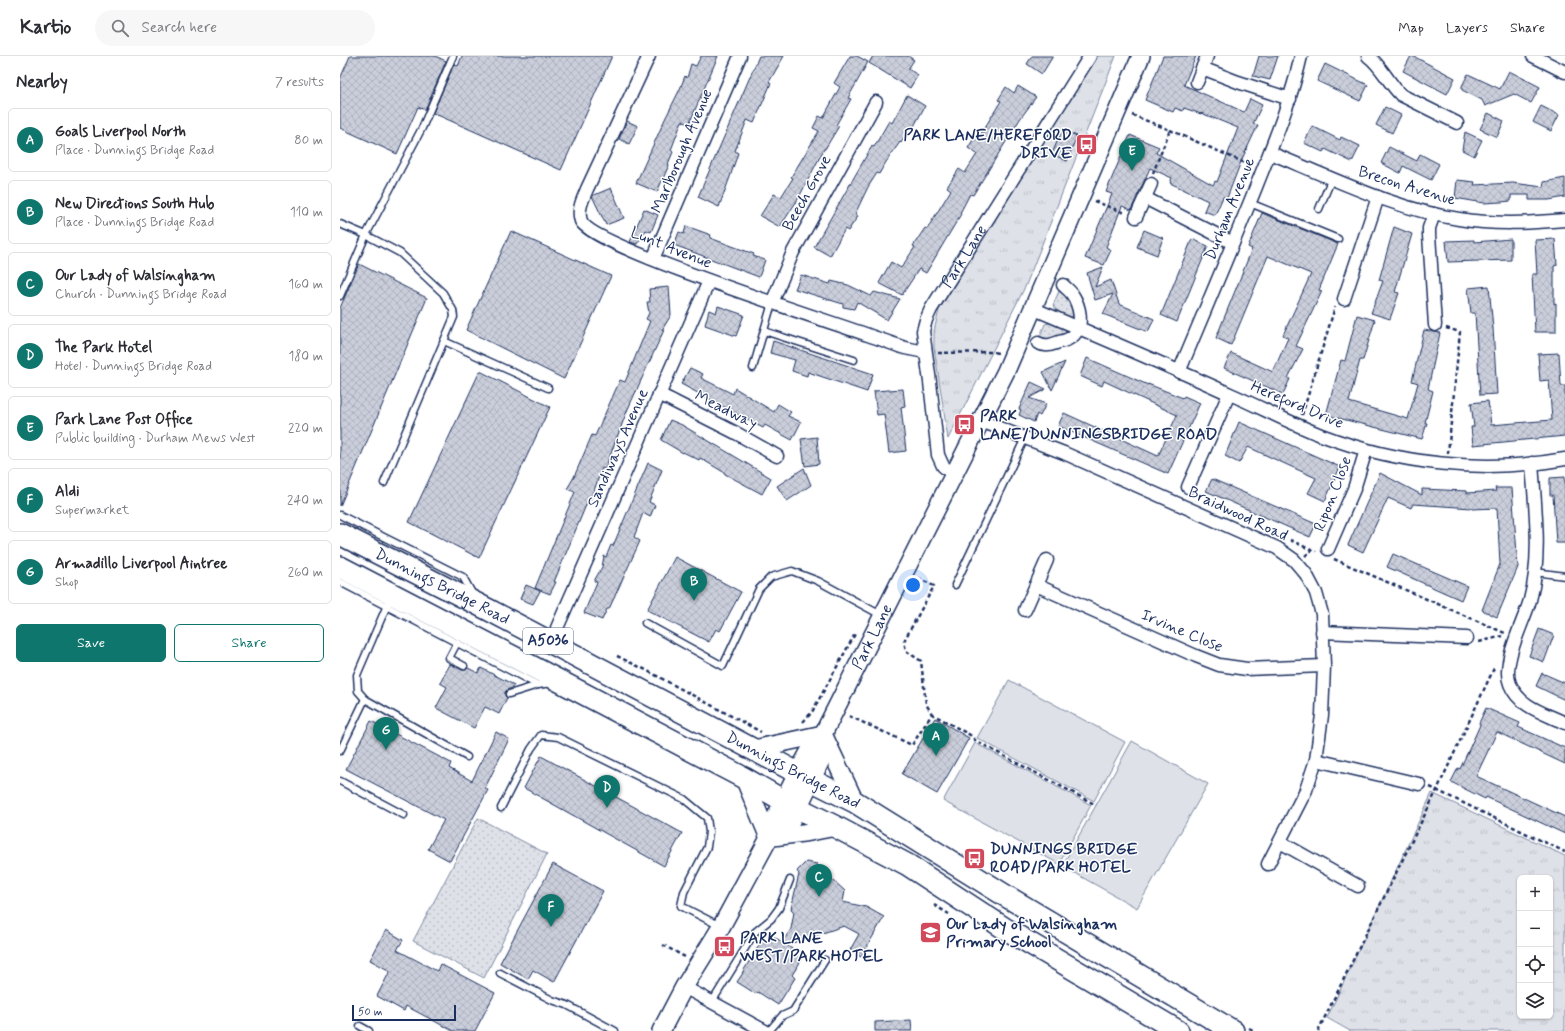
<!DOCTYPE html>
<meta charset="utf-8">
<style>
:root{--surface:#fff;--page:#f7f7f7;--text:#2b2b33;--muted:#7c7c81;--line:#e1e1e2;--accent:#0f766e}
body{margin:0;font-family:Mynerve,sans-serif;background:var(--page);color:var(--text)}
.controls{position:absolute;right:12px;bottom:12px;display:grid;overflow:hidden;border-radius:6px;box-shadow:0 1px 3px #0004}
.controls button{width:36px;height:36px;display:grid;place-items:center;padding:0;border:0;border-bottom:1px solid var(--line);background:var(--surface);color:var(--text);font:20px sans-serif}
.scale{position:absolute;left:12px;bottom:10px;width:104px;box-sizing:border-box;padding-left:4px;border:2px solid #1b2f5e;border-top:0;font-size:11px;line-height:14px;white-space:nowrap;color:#1b2f5e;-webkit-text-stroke:3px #fff;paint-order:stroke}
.you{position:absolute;left:573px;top:529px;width:14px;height:14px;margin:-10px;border:3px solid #fff;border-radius:50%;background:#1a73e8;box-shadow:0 0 0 6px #1a73e833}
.badge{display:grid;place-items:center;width:26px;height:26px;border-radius:50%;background:var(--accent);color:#fff;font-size:13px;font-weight:700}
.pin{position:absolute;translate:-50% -33px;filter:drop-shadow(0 1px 2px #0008)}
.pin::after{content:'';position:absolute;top:21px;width:14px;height:12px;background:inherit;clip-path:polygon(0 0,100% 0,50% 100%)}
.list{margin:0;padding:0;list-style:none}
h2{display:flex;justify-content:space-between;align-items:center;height:52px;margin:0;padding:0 16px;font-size:17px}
h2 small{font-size:13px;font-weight:400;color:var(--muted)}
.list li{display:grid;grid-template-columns:26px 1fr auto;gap:12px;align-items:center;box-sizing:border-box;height:64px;margin:0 8px 8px;padding:0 8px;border:1px solid var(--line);border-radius:6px}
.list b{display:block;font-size:15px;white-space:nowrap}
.list p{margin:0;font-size:13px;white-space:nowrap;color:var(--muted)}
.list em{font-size:13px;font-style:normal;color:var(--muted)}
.actions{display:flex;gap:8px;padding:12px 16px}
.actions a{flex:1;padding:9px 0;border:1px solid var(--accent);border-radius:6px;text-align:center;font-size:14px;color:var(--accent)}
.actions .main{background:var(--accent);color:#fff}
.icon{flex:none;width:22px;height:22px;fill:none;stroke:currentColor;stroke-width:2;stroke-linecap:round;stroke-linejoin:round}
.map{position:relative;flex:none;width:1225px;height:975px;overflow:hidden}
header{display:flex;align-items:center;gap:24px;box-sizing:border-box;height:56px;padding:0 20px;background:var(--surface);border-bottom:1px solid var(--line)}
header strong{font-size:19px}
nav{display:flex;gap:22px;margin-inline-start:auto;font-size:14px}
.search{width:280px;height:36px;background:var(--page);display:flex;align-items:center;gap:10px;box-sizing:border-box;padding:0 14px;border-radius:22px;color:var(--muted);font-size:15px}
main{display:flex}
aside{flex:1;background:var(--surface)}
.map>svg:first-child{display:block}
.grass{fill:url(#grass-dots);stroke:#7c88a2}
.park{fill:url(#park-tufts);stroke:#7c88a2;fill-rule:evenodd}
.garden{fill:#dee1e7;stroke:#7c88a2}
.building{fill:url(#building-cross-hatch);stroke:#1b2f5e}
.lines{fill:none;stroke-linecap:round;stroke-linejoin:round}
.lane-casing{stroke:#1b2f5e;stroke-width:9}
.street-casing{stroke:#1b2f5e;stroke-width:15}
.secondary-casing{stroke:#1b2f5e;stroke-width:20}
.highway-casing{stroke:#1b2f5e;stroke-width:24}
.path{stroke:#1b2f5e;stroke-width:2.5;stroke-dasharray:4 3;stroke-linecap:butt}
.lane{stroke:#fff;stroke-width:6}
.street{stroke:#fff;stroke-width:12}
.secondary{stroke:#fff;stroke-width:17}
.highway{stroke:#fff;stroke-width:21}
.labels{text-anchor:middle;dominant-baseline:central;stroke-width:3;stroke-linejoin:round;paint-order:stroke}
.shield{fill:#fff;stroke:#5f6d8e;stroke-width:1}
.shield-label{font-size:15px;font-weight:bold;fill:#1b2f5e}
.poi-label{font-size:16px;font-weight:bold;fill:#1b2f5e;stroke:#fff;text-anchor:start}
.street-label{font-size:16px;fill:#1b2f5e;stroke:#fff}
</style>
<header>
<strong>Kartio</strong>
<div class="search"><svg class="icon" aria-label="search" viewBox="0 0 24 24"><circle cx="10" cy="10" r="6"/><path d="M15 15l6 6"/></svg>Search here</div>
<nav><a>Map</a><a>Layers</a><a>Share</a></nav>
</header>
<main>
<aside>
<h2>Nearby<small>7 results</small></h2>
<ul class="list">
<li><span class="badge">A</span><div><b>Goals Liverpool North</b><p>Place · Dunnings Bridge Road</p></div><em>80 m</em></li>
<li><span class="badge">B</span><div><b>New Directions South Hub</b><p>Place · Dunnings Bridge Road</p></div><em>110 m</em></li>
<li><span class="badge">C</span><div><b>Our Lady of Walsingham</b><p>Church · Dunnings Bridge Road</p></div><em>160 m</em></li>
<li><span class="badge">D</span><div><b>The Park Hotel</b><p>Hotel · Dunnings Bridge Road</p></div><em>180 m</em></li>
<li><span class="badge">E</span><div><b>Park Lane Post Office</b><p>Public building · Durham Mews West</p></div><em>220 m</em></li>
<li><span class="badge">F</span><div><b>Aldi</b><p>Supermarket</p></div><em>240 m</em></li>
<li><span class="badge">G</span><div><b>Armadillo Liverpool Aintree</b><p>Shop</p></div><em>260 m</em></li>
</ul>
<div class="actions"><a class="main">Save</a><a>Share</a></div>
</aside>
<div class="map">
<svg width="1225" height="975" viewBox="0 0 1225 975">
<defs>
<pattern id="grass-dots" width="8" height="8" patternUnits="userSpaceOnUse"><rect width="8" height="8" fill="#dee1e7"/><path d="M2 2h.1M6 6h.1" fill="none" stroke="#bec1c9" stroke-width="1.8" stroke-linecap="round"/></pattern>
<pattern id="park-tufts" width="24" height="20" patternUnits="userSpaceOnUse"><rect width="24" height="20" fill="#dee1e7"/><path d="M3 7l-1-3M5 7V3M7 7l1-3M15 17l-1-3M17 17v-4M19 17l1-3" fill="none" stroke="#bec1c9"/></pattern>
<pattern id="building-cross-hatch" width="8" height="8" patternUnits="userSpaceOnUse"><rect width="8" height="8" fill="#caceda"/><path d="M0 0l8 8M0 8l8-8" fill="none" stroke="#adb1be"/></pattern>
</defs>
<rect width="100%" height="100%" fill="#fff"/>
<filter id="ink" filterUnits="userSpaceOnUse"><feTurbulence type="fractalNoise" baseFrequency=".025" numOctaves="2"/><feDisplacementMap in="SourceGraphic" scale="8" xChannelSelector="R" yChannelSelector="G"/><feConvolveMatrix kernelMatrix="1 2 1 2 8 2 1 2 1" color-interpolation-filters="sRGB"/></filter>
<g filter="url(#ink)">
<g class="grass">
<path d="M719 235 728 240 734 256 732 261C723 262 717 256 713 249Z"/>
<path d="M710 267 725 272 726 277 707 285 699 282 705 268Z"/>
<path d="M138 762 207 798 144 922 73 885Z"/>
</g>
<g class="park">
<path d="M757 0H776L686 229 608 383 594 291V275L599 254Z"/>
<path d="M1092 737 1225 800V975H1010L987 962ZM1180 822H1210V960H1180Z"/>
</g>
<g class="garden">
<path d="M669 624 785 686 754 745 637 682Z"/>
<path d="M792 685 868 728 797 852 722 810Z"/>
<path d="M635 687 751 749 719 808 603 745Z"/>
</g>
<g class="building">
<path d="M10 0H95L106 5 85 54 78 51 57 98 0 72V23Z"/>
<path d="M122 0H272L221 114 93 57 114 8 118 10Z"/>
<path d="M361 0H378L349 68 342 65 331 94 333 96 328 108 329 109 317 136 296 127 325 63 340 33 345 20 347 22 351 8 356 10Z"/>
<path d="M419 0H444L429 26 431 27 414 67 407 64 395 95 398 97 390 121 379 151 358 141Z"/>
<path d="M510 0H517L528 6 508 42 511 43 496 69 499 70 485 93H484L458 143 440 171 420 160 434 138 441 141 453 122 451 121 479 75 473 72 479 60 483 62 500 31 494 27Z"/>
<path d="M533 0H568L574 4 568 13 578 19 570 32 529 7Z"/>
<path d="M692 0H713L702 18 687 8Z"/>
<path d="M823 0H856L844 29 904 56 910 43 922 49 913 68 918 69 902 103 887 142 883 141 875 159 864 155 868 145 830 127 832 122 810 112 791 154 782 150 766 191 771 194 764 209 745 202 772 138 766 136 790 79 819 91 816 97 873 129 875 125 877 126 898 72 861 57V58L844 52 843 55 835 52 833 56 805 44Z"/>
<path d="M919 0H938L930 24 913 20Z"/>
<path d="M1071 0H1073L1115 22 1107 38 1063 15Z"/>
<path d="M985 8 1028 29 1020 45 977 25Z"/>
<path d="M1169 15 1200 31 1191 47 1174 38 1145 50 1142 44 1122 34V30L1128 18 1160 33Z"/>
<path d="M678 30 696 41 680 63 633 139 630 138 620 157 621 158 586 217 579 213 562 239 539 227 551 206 561 212 575 191 573 190 585 172 587 173 611 134 607 131 619 113 625 117 637 98 628 92 636 79 639 81 661 45 658 44 666 31 674 37Z"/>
<path d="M567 39 585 50 573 72 571 71 561 87 560 86 546 106 539 118 537 117 528 131 515 158 518 160 508 175 505 173 490 200 474 191 532 90 534 91 549 65 552 67Z"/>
<path d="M1201 50 1219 59 1211 75 1193 66Z"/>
<path d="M1045 51 1061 59 1052 77 1036 69Z"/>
<path d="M1148 57 1164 65 1157 81 1140 73Z"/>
<path d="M287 65 298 70 289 88 279 83Z"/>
<path d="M972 70 1000 84 1001 81 1020 90 1012 106 985 93 983 96 964 87Z"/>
<path d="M722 74 737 80 727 105 712 98Z"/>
<path d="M1125 76 1142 84 1134 100 1122 94Z"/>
<path d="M1049 91 1077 105 1080 98 1099 108 1091 124 1063 110 1060 117 1041 107Z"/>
<path d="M1225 122V141L1209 144H1189V139H1171V145L1161 146 1144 147 1115 142 1117 124 1135 126 1134 129 1173 127 1203 131 1204 126Z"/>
<path d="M271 132 284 162 266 169 252 140Z"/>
<path d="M304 153 318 159 311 176 306 174 297 188 290 186Z"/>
<path d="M922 157 998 188 979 234 982 235 956 290 963 293 948 322 950 323 943 338 884 312 891 297 933 316 948 282 943 279 971 218 928 200 891 289 876 282 912 193 908 191Z"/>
<path d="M346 170 371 179 370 182 414 198 413 200 425 204 419 221 334 189 339 176 344 178Z"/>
<path d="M1054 171 1072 178 1055 236 1059 237 1050 263 1031 257 1043 225 1039 224Z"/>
<path d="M804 174 823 182 817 199 797 191Z"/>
<path d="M171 175 271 220 224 323 126 274Z"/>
<path d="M852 183 868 190 837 266 821 259Z"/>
<path d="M1171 183V204L1108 206 1106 185 1134 184V186Z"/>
<path d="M1215 183 1217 209 1214 210V248L1216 247V276H1195L1192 218H1197L1195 184Z"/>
<path d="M19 208 87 242 0 450V252Z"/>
<path d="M763 211 755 231 771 224 779 248 814 263 808 276 763 258 773 238 755 244 747 217Z"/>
<path d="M461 219 490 228 491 225 508 229 531 240 534 236 560 243 547 264 517 246 514 253 503 251V248L455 233Z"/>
<path d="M1149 230 1153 272 1157 338 1140 339 1135 257H1131L1128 232Z"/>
<path d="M329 231 331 259 322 274H324L287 355 265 413 262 412 251 443 249 442 214 526H216L210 538 195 532 235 436 227 433 234 421 252 379 255 380 280 324 285 326 310 265 306 263 309 257 307 246H310L309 233Z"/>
<path d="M378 250 404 259 396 280 365 269 369 254 376 257Z"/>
<path d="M1017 259 1035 264 1023 304H1020L1009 346 1068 363 1078 327 1072 325 1084 274 1100 277 1088 333 1093 335 1085 367H1087L1082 383 986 359 1001 304 1005 305Z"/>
<path d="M433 285 533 318 527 336 468 316 467 320 452 315 455 304 430 297Z"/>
<path d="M1219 297 1221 330H1225V380L1133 389 1131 371H1134L1131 347 1148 345 1151 369 1212 364 1209 324 1200 325 1198 298Z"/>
<path d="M747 302 808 329V328L843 342 844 340 860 347 828 418 718 370 724 357 818 400 837 359 764 325 762 330 740 320Z"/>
<path d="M725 306 712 334 703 316Z"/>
<path d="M350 312 363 318 361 322 393 338 395 332 434 356 438 348 451 356 448 360 461 366 452 384 425 369 423 372 341 328Z"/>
<path d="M140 315 210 351 139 502 69 466Z"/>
<path d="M691 326 706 333 689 342 706 348 700 360 697 358 694 366 679 359 681 354 679 353Z"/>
<path d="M563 333 565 350 561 351 566 395 549 397 544 358 537 359 534 335Z"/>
<path d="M330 364 342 369 431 422 422 438 385 418V417L360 402 359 404 343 396V397L321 384Z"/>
<path d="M899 366 1000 411 985 445 968 437 976 422 908 391 899 407 885 400Z"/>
<path d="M477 381 479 408 465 410 461 383Z"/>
<path d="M308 407 322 414 309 446 315 449 310 461 303 457 294 481 300 485 269 553H267L262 564 244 557 257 526 254 525 262 511 264 500 266 501 271 489 273 490Z"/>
<path d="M464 412 471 429 447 445 437 430Z"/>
<path d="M1040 417 1082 439V433L1127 435V437L1156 435 1155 432H1172L1178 511 1157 561 1142 554 1160 508 1157 452 1132 453V452L1073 448 1071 452 1048 442 1023 496 1008 489Z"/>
<path d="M1225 421V487H1216L1213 439H1210V422Z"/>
<path d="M872 423 976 468 970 481 866 435Z"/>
<path d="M1053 498 1127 530 1121 544 1047 511Z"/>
<path d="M335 501 401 536 380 575 376 573 369 586 307 554Z"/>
<path d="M186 529 200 535 193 548 180 543Z"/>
<path d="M1199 573 1214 579 1204 606 1189 600Z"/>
<path d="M110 608 122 614H126L128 612 138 617 141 612 174 629 172 632 167 634 165 637V640L167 642 159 658 145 651 134 672 96 652 107 631 100 627Z"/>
<path d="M1202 617 1225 627V644L1196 630Z"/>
<path d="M1146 652 1180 667 1178 671 1225 692V708L1157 676 1136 720 1225 761V778L1146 741 1145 743 1111 726 1118 712 1120 713 1140 669 1139 667Z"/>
<path d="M595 662 629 682 597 738 562 718Z"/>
<path d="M31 665 111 707 109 712 132 725 156 676 169 683 145 732 148 734 110 805 88 793 104 764 6 713Z"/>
<path d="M201 700 342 777 324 810 184 732Z"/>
<path d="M466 806 477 808 480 817 484 816 505 835 503 846 526 851 544 861 521 901 510 894 519 878 504 870 446 889 464 900 452 919 455 922 438 949 418 936 416 938 397 926 403 917H402L423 883 429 887 433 880 442 886 451 873 454 856 451 853 459 818 457 815Z"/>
<path d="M213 808 263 835 214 926 193 914 188 923 160 907Z"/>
<path d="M46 874 63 884 57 894 97 915 100 908 155 937 135 975H113L66 950 64 955 37 940 50 915 30 904Z"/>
<path d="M571 964 572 975H535V966Z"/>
</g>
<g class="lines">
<defs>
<g id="lane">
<path d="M910 147 998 183"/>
<path d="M979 153 992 122"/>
<path d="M0 168 26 179 60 197 103 237 113 254 114 261 44 427"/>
<path d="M0 240 26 179 82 72 113 0"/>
<path d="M424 275 514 304"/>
<path d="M104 285 208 332"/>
<path d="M413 312 432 247"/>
<path d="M0 459 123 521 133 539"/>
<path d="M1195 516 1225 520"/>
<path d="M0 526 198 629 211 627"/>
<path d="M615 529 685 382"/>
<path d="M48 547 17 619 18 635 25 643 127 701"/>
<path d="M305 567 383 610 419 533 431 521 452 515 478 525 541 559"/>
<path d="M117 587 109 602 124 610"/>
<path d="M169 638 198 629"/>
<path d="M0 695 25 643"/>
<path d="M0 725 64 759"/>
<path d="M161 752 191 693 201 679 218 681 344 743 367 762 369 776 367 791 344 836 341 850 380 870"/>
<path d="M160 917 212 944 227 949 275 975"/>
<path d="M372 946 415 876 431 863 439 852 450 824"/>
<path d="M20 970 29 975"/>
<path d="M429 975 442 960 453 955 485 904"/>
</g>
<g id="street">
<path d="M309 0 247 133C243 143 237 154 241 165 252 191 489 265 528 279 540 283 553 288 565 292L585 296"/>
<path d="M1028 0C1041 9 1049 28 1061 39L1117 67"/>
<path d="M1193 0 1225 16"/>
<path d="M862 12 898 26 950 43"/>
<path d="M857 26 867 0"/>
<path d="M930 97C991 121 1053 153 1119 163 1154 169 1190 167 1225 164"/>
<path d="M805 142 893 187"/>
<path d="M1094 158 1089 172V179L1095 269"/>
<path d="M796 161 811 128"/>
<path d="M313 203 400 0"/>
<path d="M1004 243 1038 141"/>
<path d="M432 247 453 196 536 46"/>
<path d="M692 252C758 280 824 308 890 338 920 351 950 367 981 379 1058 408 1143 418 1225 403"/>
<path d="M698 287C706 291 711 289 719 286 724 285 730 283 734 279 744 269 740 250 732 238 730 235 726 232 723 229"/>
<path d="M839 316C865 254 891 193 916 131 933 88 951 45 961 0"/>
<path d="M319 338 396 377 437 400"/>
<path d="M641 365 724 397 937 492 954 504 966 518 976 537 982 558 984 610 982 659 976 704 966 734 928 808"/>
<path d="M1192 407C1195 452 1202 500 1190 544 1184 566 1161 607 1170 628 1179 651 1204 657 1225 667"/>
<path id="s1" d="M614 419 603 410 598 399 590 326 583 275 586 264 591 253 750 0"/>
<path d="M848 431 889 338"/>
<path d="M988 493 1014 433 1026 394"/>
<path d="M696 529 856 600 879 609 907 613 984 610"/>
<path d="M685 554 707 504"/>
<path d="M217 572 369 225"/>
<path d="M982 576 1127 582"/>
<path d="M976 704 1079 728"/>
<path d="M940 786 1018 830"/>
<path d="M344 931 425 975"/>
</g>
<g id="secondary">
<path d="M484 680 515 746"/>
<path d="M414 693 483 678"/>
<path d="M404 722 429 782"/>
<path d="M433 781 470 776 496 771"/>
<path d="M429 782 449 768 458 752 482 702 483 678"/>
<path id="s2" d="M321 975 344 931 381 871 429 782 436 760 458 716 469 696 483 678 666 315 801 0"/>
</g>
<g id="highway">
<path id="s3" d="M0 478 149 554 471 724 515 746 666 840 893 975"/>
<path d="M0 511 189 609 404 722 444 745 496 771 568 809 664 872 838 975"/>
</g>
</defs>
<use href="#lane" class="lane-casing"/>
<use href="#street" class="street-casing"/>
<use href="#secondary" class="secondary-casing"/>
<use href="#highway" class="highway-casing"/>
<g class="path">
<path d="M792 59 830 74 813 117"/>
<path d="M830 74 912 110"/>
<path d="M754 145 785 157"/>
<path d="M1106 272 1120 276 1108 397"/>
<path d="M598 297 652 296 658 297"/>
<path d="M962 359 995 251"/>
<path d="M950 484 976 496"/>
<path d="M965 500 972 494"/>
<path d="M994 503 1165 577"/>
<path d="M578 522 594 530 564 585 566 595 581 605 586 648 592 658"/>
<path d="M1139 586 1163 580"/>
<path d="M277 600 304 613 421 676"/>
<path d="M509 660 572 689 592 658 630 679 636 685 756 749"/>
<path d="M463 666 472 656 515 578"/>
<path d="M1090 731 1225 796"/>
<path d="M594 849 609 858"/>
<path d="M323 889 345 901"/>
<path d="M909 972 915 975"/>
<path d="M978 975 1097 734 1155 610"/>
</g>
<use href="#lane" class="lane"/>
<use href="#street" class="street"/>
<use href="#secondary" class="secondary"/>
<use href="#highway" class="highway"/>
</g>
</g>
<defs>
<symbol id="bus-square" viewBox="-11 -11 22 22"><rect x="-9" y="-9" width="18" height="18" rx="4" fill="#d1495b" stroke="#fff"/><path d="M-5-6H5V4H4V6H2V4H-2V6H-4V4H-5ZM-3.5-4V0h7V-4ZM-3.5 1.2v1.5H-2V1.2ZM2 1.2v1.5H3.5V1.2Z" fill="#fff"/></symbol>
<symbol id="school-square" viewBox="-11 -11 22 22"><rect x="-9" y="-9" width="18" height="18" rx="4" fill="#d1495b" stroke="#fff"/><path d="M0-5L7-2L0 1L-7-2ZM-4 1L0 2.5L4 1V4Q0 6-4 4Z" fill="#fff"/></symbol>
</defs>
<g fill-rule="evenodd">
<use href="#bus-square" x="734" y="76" width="25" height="25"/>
<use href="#bus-square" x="612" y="356" width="25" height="25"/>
<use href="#bus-square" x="622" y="790" width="25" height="25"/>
<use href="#school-square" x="578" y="864" width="25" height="25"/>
<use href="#bus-square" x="372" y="878" width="25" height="25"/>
</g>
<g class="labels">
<rect class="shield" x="183" y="572" width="50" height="26" rx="3"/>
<g class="shield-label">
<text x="208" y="585">A5036</text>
</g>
<g class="poi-label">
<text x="732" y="79" text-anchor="end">PARK LANE/HEREFORD<tspan x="732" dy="18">DRIVE</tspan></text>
<text x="640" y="360">PARK<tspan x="640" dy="18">LANE/DUNNINGSBRIDGE ROAD</tspan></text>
<text x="650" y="793">DUNNINGS BRIDGE<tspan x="650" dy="18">ROAD/PARK HOTEL</tspan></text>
<text x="606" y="868">Our Lady of Walsingham<tspan x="606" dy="18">Primary School</tspan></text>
<text x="400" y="882">PARK LANE<tspan x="400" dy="18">WEST/PARK HOTEL</tspan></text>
</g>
<g class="street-label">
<text transform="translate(342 95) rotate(-67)">Marlborough Avenue</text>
<text transform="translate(1067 130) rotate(17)">Brecon Avenue</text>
<text transform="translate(467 137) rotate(-61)">Beech Grove</text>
<text transform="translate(890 153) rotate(-68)">Durham Avenue</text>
<text transform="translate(331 192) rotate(22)">Lunt Avenue</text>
<text stroke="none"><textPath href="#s1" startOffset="237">Park Lane</textPath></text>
<text transform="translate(957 349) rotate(23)">Hereford Drive</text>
<text transform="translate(386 354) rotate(27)">Meadway</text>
<text transform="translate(278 392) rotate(-66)">Sandiways Avenue</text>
<text transform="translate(993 438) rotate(-69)">Ripon Close</text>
<text transform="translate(898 458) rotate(25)">Braidwood Road</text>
<text stroke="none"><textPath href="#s3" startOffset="115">Dunnings Bridge Road</textPath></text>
<text transform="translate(842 575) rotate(23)">Irvine Close</text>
<text stroke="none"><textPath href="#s2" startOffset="448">Park Lane</textPath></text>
<text stroke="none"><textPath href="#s3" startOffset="511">Dunnings Bridge Road</textPath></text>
</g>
</g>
</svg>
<div class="controls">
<button>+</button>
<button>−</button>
<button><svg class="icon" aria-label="locate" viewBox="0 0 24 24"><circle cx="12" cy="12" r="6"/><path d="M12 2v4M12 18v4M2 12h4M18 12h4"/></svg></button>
<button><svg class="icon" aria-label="layers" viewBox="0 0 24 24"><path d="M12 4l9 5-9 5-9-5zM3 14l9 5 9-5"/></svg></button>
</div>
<div class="scale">50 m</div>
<div class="you"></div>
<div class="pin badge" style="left:596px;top:700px">A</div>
<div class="pin badge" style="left:354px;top:545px">B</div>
<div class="pin badge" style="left:479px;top:841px">C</div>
<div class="pin badge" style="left:267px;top:752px">D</div>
<div class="pin badge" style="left:792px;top:115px">E</div>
<div class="pin badge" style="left:211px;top:871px">F</div>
<div class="pin badge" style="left:46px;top:694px">G</div>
</div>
</main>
